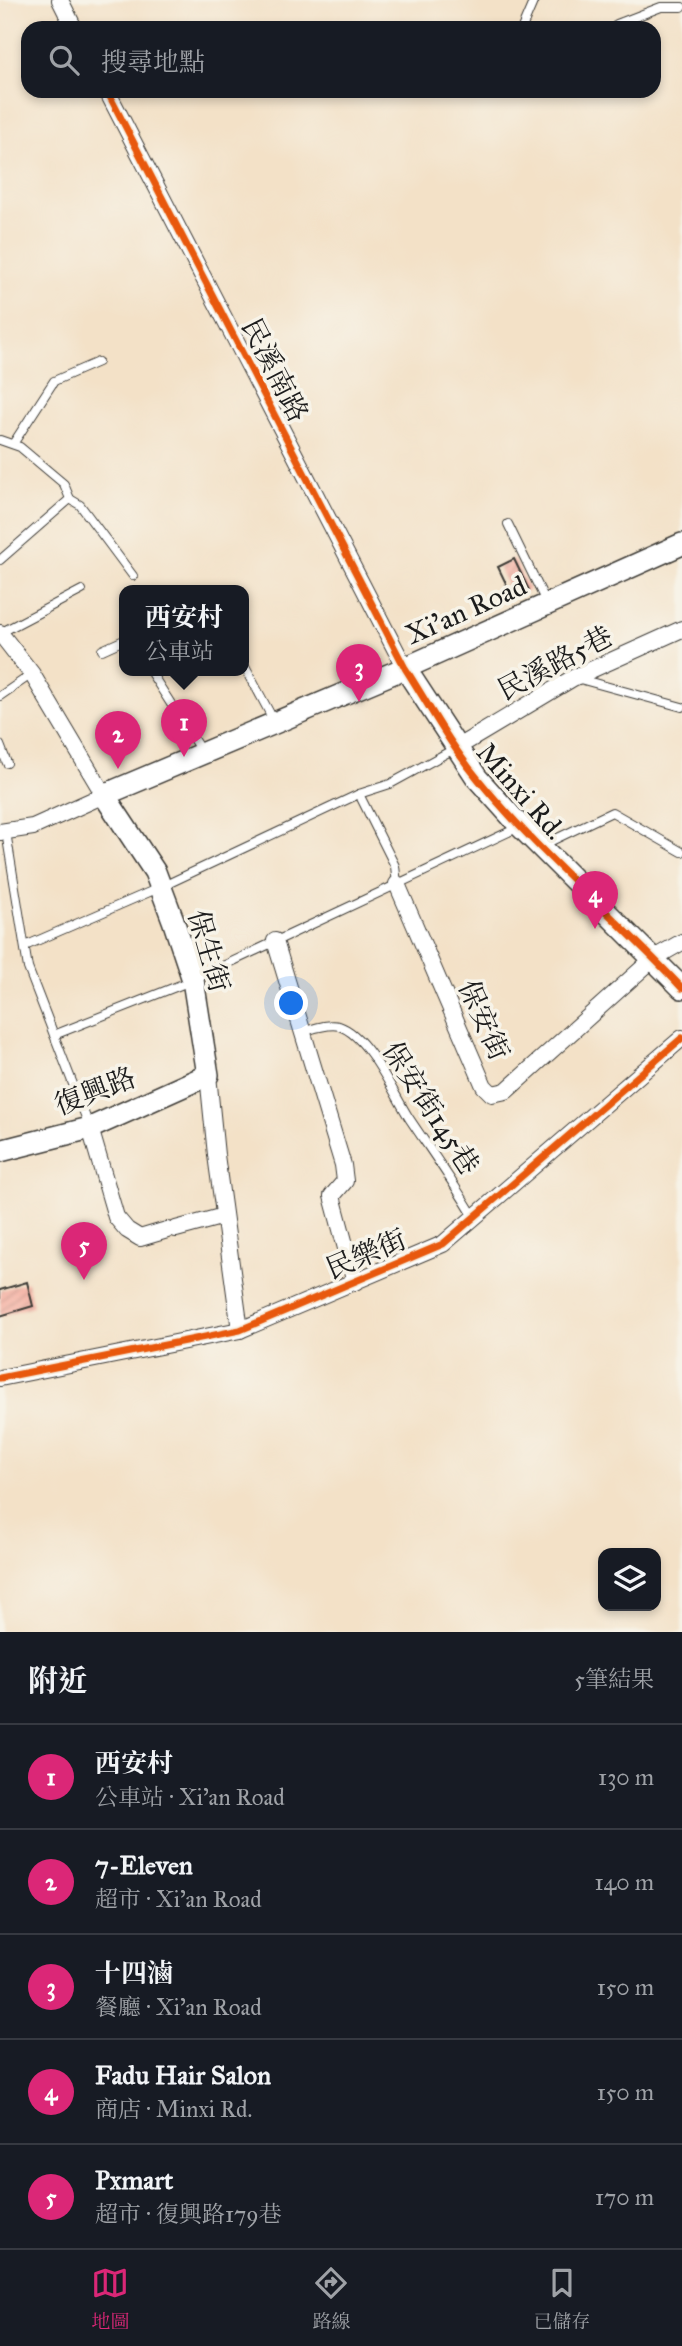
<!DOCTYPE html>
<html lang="zh-TW">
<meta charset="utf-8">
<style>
:root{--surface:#171b24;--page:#20242c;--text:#f1f3f6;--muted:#9ea1a6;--line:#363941;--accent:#db2777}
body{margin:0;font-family:"IM FELL Great Primer","Noto Serif TC",serif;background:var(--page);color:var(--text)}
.controls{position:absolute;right:21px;bottom:21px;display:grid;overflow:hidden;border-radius:14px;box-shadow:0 4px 10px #0003}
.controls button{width:63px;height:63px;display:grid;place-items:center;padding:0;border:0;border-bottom:2px solid var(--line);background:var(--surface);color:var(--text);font:35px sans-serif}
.you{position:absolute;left:292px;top:1004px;width:24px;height:24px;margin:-18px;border:5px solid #fff;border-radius:50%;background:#1a73e8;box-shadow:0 0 0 10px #1a73e833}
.badge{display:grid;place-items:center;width:46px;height:46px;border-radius:50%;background:var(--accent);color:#fff;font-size:23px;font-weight:700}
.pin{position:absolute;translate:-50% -58px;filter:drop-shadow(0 2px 4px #0008)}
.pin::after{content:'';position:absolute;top:37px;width:24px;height:21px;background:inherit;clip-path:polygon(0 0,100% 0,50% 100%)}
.popup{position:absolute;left:119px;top:585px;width:130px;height:91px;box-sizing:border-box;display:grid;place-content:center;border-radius:14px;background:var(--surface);filter:drop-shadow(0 2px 5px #0005);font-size:23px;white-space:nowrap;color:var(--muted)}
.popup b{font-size:26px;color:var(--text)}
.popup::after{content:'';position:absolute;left:50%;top:100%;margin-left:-14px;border:14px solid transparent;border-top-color:var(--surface)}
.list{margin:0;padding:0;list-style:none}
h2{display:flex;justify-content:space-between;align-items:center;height:91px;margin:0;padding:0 28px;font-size:30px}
h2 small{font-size:23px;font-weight:400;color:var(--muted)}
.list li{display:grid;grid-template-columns:46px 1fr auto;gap:21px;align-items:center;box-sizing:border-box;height:105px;padding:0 28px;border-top:2px solid var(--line)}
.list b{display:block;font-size:26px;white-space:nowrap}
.list p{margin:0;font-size:23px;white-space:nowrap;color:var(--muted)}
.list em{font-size:23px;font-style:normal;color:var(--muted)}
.icon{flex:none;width:38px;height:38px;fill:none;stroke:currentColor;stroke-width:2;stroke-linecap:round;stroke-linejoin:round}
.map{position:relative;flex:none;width:682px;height:1632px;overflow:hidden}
.search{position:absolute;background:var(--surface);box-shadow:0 4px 10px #0003;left:21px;right:21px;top:21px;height:77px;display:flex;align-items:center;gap:18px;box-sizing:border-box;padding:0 24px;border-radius:21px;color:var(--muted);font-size:26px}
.sheet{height:616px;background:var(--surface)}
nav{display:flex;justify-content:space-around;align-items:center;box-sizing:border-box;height:98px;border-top:2px solid var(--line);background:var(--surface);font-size:19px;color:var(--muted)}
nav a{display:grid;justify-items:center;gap:4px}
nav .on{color:var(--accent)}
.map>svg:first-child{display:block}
.building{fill:url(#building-hatch)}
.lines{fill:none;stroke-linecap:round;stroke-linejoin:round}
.service-casing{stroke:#3c3a36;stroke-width:10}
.minor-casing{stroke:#3c3a36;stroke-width:18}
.tertiary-casing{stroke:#3c3a36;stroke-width:24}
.service{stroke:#fff;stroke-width:8}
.minor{stroke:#fff;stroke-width:16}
.tertiary{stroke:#fff;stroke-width:21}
.cycleway-casing{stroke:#f7f3e8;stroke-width:11}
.cycleway{stroke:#e8590c;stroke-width:7}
.labels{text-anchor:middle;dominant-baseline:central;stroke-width:7;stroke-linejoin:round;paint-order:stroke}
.street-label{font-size:28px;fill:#1c1c1c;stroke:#f7f3e8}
</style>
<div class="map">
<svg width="682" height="1632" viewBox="0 0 682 1632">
<defs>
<pattern id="building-hatch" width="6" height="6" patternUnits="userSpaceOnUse" patternTransform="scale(1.75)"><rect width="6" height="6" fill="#f5aea0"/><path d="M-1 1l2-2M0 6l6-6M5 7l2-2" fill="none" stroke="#d19589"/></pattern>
</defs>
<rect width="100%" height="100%" fill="#f7f3e8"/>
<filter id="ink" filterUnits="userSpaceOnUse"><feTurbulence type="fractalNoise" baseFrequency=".0143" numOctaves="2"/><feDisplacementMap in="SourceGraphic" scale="14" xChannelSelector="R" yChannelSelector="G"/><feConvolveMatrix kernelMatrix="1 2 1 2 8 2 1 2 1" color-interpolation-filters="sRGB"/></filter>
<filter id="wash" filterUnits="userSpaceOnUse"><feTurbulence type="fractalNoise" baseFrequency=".00686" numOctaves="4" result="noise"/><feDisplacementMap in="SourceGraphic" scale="28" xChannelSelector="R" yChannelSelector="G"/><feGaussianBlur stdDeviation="1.57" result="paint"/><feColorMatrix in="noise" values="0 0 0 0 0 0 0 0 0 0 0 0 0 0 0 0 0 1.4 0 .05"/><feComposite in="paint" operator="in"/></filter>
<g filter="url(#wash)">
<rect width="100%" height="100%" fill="#f3e1c7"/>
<g id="blocks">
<g class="building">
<path d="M514 559 529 590 513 598 498 567Z"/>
<path d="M27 1282 33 1306 0 1316V1290Z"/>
</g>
</g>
</g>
<g filter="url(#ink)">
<use href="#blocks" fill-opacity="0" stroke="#3c3a36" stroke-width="2"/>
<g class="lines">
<defs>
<g id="service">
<path d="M617 24 661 7H682"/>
<path d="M522 28 534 0"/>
<path d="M0 440 20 447 64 484 70 499 0 560"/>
<path d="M13 444 54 381 98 362"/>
<path d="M70 499 80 505 133 576"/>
<path d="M508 524 547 604"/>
<path d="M0 633 82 590"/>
<path d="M102 650 124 640"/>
<path d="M244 665 274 721"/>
<path d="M150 671 201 751"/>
<path d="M576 678 682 707"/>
<path d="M0 696 32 674"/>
<path d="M0 745 7 763"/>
<path d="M359 794 390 784 454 749"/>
<path d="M6 832 28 968 90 1128"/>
<path d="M543 845 612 812 682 852"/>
<path d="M25 946 161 887 359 794 395 866 397 884"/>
<path d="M302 1032C313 1029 328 1023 339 1026 369 1036 393 1093 409 1118 431 1151 454 1183 474 1217"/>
<path d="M54 1035 193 980 517 828"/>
</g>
<g id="minor">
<path d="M60 0 74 28"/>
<path d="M107 91 405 668"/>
<path d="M0 633 32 674 104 795 33 827 0 832"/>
<path d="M456 748 573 678 682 629"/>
<path d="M397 884 484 1086 492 1094 506 1091 654 958 682 942"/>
<path d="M275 941 343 1165 345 1181 332 1196 355 1282"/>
<path d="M208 1075 216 1155 240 1330"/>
<path d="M90 1128 116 1217 127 1230 140 1238 167 1230"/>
<path d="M176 1229 224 1216"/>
<path d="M0 1378 240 1330 443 1244 682 1038"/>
</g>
<g id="tertiary">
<path d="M405 668 477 778 520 826 682 988"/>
<path d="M0 1151 90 1128 208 1075 193 980 173 920 155 872 104 795 405 668 682 544"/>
</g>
</defs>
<use href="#service" class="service-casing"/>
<use href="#minor" class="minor-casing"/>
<use href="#tertiary" class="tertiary-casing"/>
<use href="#service" class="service"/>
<use href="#minor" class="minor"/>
<use href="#tertiary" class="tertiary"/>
<defs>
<g id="cycleway">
<path d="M107 91 405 668C428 704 450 745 478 779 539 854 616 917 682 988"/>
<path d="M0 1378 240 1330 443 1244 682 1038"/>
</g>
</defs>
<use href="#cycleway" class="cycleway-casing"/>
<use href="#cycleway" class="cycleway"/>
</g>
</g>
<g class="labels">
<g class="street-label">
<text transform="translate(275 370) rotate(63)">民溪南路</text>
<text transform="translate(466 610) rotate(-24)">Xi'an Road</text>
<text transform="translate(555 663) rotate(-28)">民溪路5巷</text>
<text transform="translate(521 791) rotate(49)">Minxi Rd.</text>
<text transform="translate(209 951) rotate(74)">保生街</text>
<text transform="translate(484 1020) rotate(66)">保安街</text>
<text transform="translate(95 1091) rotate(-21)">復興路</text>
<text transform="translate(431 1108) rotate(57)">保安街145巷</text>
<text transform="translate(366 1254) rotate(-23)">民樂街</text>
</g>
</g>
</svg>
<div class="controls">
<button><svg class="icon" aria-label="layers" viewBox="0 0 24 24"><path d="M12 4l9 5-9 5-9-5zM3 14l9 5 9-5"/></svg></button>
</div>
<div class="you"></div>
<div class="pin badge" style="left:184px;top:757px">1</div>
<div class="popup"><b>西安村</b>公車站</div>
<div class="pin badge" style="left:118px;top:769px">2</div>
<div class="pin badge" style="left:359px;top:702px">3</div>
<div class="pin badge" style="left:595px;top:929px">4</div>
<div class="pin badge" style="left:84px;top:1280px">5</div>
<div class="search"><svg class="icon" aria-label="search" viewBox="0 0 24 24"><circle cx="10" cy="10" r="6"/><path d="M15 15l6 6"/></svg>搜尋地點</div>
</div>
<section class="sheet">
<h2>附近<small>5筆結果</small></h2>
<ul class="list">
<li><span class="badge">1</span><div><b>西安村</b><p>公車站 · Xi'an Road</p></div><em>130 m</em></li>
<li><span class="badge">2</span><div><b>7-Eleven</b><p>超市 · Xi'an Road</p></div><em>140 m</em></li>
<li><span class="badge">3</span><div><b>十四滷</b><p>餐廳 · Xi'an Road</p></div><em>150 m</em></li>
<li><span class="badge">4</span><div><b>Fadu Hair Salon</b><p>商店 · Minxi Rd.</p></div><em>150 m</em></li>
<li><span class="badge">5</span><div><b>Pxmart</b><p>超市 · 復興路179巷</p></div><em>170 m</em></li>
</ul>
</section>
<nav>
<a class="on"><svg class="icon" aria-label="map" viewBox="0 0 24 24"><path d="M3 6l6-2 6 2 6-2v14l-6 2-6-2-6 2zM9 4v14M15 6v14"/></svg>地圖</a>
<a><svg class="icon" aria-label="directions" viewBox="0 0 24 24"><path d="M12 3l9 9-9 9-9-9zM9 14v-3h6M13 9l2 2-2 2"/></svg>路線</a>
<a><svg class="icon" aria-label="saved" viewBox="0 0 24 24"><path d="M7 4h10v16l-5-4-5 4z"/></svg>已儲存</a>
</nav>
